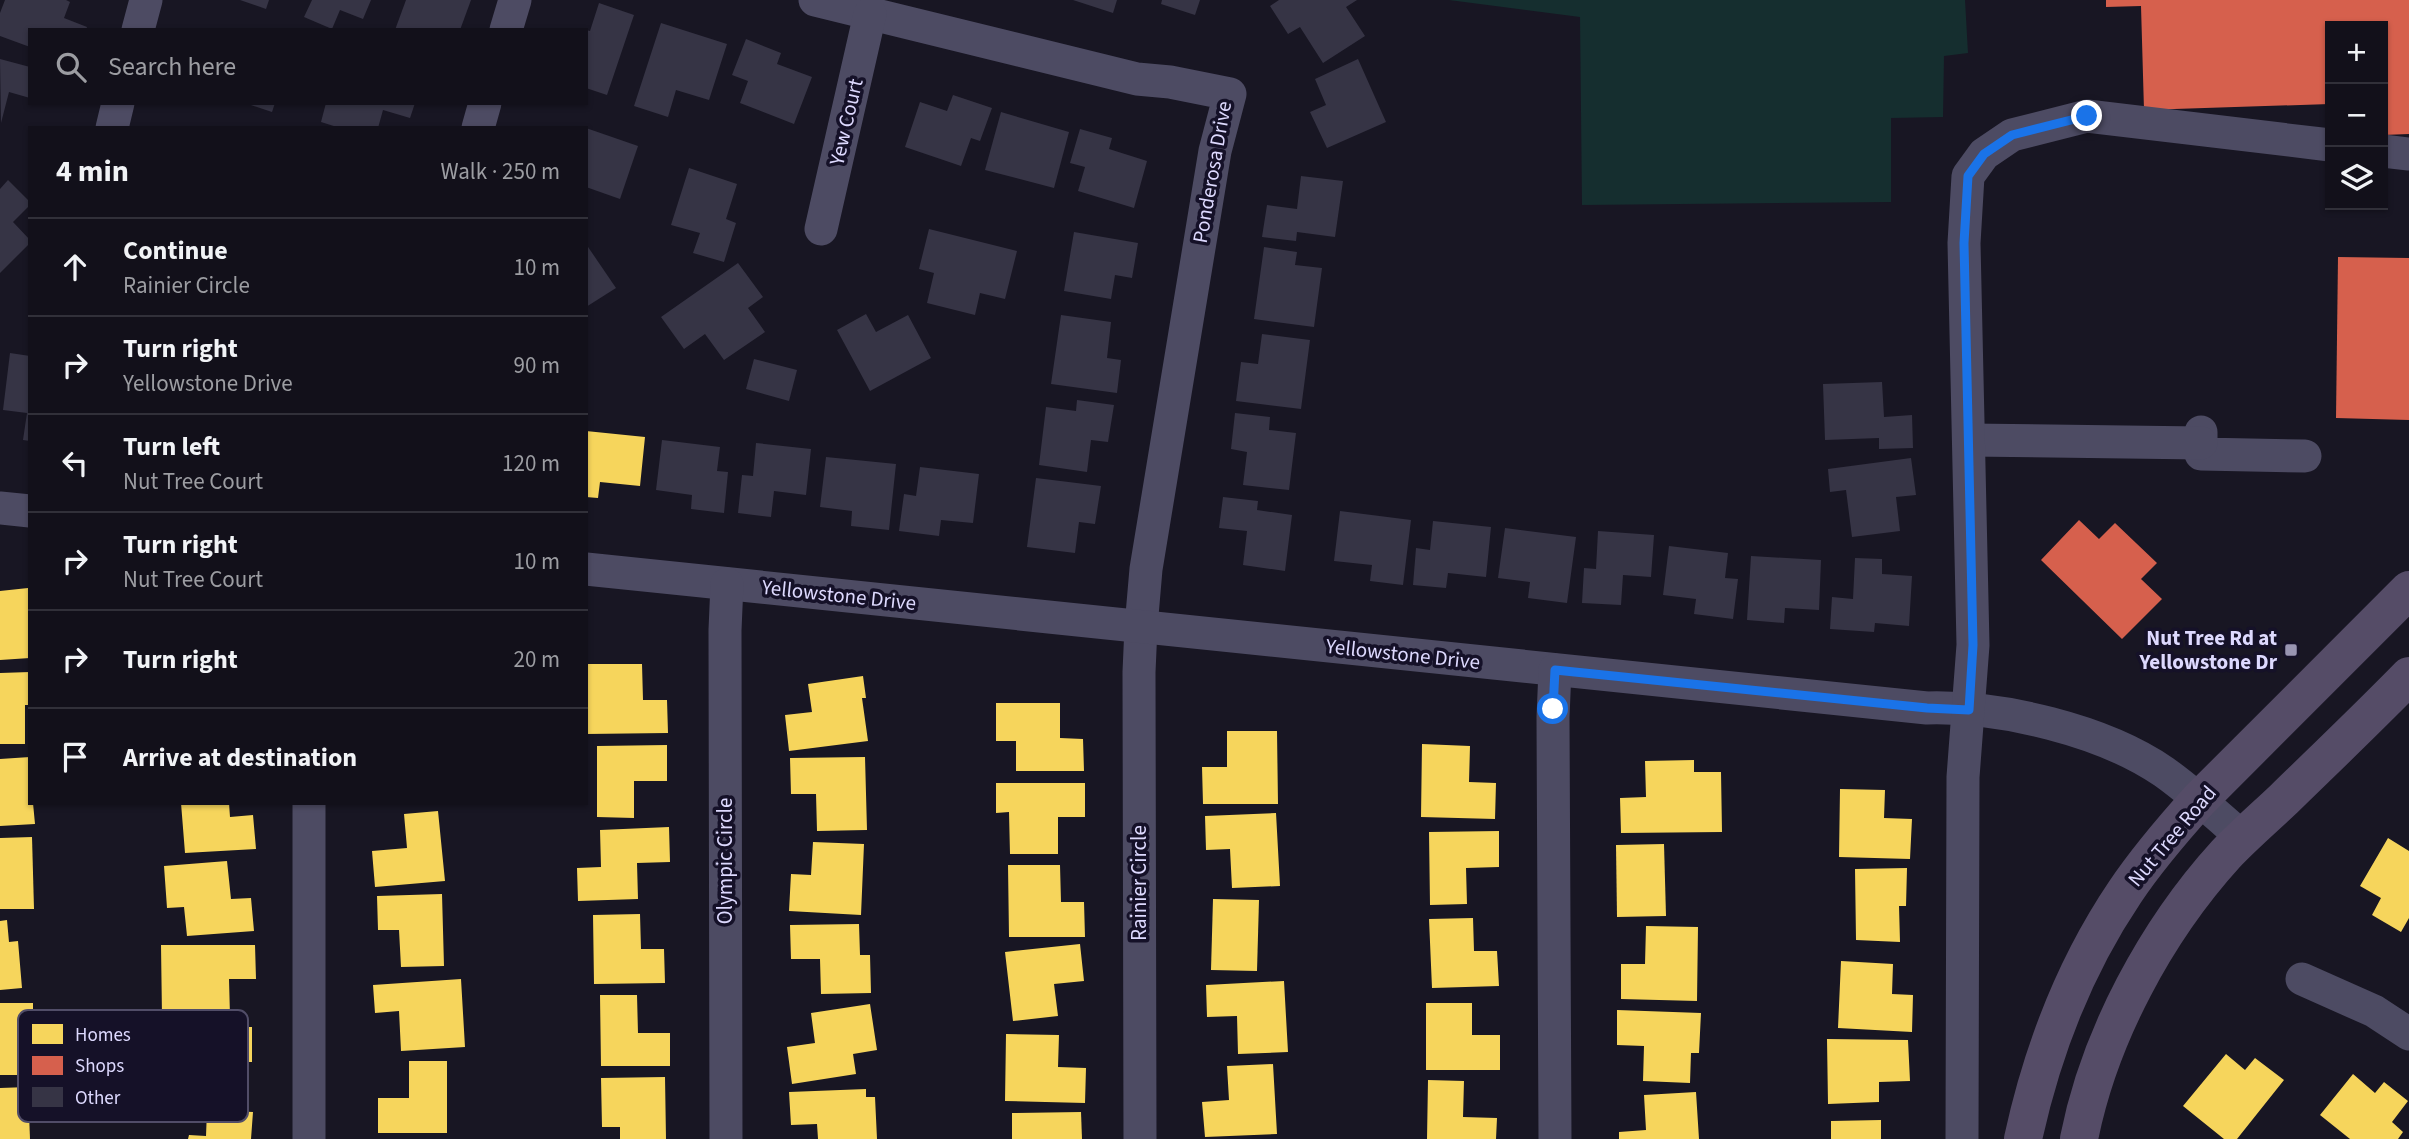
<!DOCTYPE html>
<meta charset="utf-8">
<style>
:root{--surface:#12101a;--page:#1b1923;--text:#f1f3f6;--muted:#9c9da2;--line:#313039}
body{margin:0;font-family:"Source Sans 3",sans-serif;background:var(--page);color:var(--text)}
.controls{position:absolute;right:21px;top:21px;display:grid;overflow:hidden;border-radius:0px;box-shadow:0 2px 5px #0004}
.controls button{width:63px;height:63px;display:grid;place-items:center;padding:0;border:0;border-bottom:2px solid var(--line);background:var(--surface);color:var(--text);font:35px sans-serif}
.stop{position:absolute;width:21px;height:21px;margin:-16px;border:5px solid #1a73e8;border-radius:50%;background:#fff}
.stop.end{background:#1a73e8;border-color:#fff;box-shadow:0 2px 7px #0008}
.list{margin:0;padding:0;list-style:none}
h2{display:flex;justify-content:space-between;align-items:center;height:91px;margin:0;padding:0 28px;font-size:30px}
h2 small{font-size:23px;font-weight:400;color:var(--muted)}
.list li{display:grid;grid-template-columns:46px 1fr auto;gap:21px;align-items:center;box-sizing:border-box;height:98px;padding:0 28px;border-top:2px solid var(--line)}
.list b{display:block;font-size:26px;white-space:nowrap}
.list p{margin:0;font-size:23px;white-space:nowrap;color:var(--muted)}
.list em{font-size:23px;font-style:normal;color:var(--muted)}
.icon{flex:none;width:38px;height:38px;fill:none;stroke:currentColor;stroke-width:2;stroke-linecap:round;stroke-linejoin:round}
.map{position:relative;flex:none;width:2409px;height:1139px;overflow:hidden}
.search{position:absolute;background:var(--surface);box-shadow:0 2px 5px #0004;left:28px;top:28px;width:560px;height:77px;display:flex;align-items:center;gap:18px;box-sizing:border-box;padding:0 24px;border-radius:0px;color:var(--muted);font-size:26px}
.panel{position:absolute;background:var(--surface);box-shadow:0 2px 5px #0004;left:28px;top:126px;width:560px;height:679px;border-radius:0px}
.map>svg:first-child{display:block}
.green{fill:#152e2f}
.homes{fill:#f6d55c}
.shops{fill:#d6604d}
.building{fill:#363445}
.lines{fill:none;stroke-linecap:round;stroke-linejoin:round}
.minor{stroke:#4d4b63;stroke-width:33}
.major{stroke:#554c67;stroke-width:38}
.route{stroke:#1a73e8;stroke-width:9}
.poi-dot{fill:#9895b1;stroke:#151128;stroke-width:2.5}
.labels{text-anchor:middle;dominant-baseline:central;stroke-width:7;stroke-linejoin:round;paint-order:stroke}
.street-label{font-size:21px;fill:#ddd9fe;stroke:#151128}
.poi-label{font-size:21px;font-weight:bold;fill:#ddd9fe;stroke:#151128;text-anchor:end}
.key{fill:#151128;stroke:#514d68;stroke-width:2}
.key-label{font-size:19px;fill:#ddd9fe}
</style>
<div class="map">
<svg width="2409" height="1139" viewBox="0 0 2409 1139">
<rect width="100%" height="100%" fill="#181623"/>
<path class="green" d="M1449 0H1965L1968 53 1944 56 1943 117 1891 118V202L1582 205 1580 17Z"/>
<g class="homes">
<path d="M586 431 645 437 640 486 600 482 598 498 586 497Z"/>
<path d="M28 588 30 658 0 660V591Z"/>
<path d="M586 664H642L643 700H667L668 733 586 734Z"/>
<path d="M30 672V705H25V744H0V673Z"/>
<path d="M863 676 866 698H862L868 741 789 751 785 715 812 712 808 684Z"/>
<path d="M996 703H1060V738L1083 739 1084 771H1016V741H996Z"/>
<path d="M1227 731H1277L1278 804H1203L1202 767H1227Z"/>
<path d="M1422 744 1470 746 1469 782 1496 783 1495 819 1421 817Z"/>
<path d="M667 745V781H634V818L597 817V746Z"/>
<path d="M30 757V803H33L35 824 0 826V759Z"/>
<path d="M865 757 867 830 817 831 816 794H791L790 758Z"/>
<path d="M1694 760V772H1721L1722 832 1621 833 1620 798 1646 797 1645 761Z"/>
<path d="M996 783H1085V817H1058V854H1010L1009 812 996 813Z"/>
<path d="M1840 789 1885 790 1884 818 1912 819 1910 859 1839 857Z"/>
<path d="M181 803H229L230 817 253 815 256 849 185 853Z"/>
<path d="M438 811 445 881 375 887 372 851 407 848 404 814Z"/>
<path d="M1276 813 1280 886 1232 888 1230 849 1206 850 1205 816Z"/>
<path d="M669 827 670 862 637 863 638 899 578 901 577 868 601 867 600 830Z"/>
<path d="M1499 831V867L1466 868 1467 904 1430 905 1429 832Z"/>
<path d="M32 837 34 909H0V838Z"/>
<path d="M2388 838 2409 851V918L2401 932 2372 915 2381 898 2360 886Z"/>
<path d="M813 842 864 844 861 915 789 911 791 874 811 875Z"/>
<path d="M1664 844 1666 916 1617 917 1616 845Z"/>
<path d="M227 861 231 899 251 898 254 931 187 936 184 907 167 908 164 866Z"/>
<path d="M1008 865H1060L1061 902H1084L1085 937H1009Z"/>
<path d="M1907 868 1906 906H1899L1900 942 1856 940 1855 869Z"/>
<path d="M442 894 444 966 401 967 399 930H378L377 896Z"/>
<path d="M1213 899 1259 900 1257 971 1211 970Z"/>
<path d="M640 914 641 949H664L665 983 594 984 593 915Z"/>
<path d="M1473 918 1474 951H1497L1499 986 1432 988 1429 919Z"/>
<path d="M7 920 9 942 18 941 22 988 0 990V921Z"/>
<path d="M859 924 860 955H870L871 993 821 994 820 959H791L790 925Z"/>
<path d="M1646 926 1698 927 1697 1001 1621 999V964H1645Z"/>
<path d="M1080 944 1084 981 1054 984 1058 1016 1013 1021 1005 952Z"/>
<path d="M161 945H255L256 979H229L230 1016 162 1017Z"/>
<path d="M1841 961 1893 964 1892 994 1913 995 1912 1032 1838 1028Z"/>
<path d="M461 979 465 1047 401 1051 399 1011 375 1013 373 985Z"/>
<path d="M1284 981 1288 1052 1238 1054 1237 1016 1207 1017 1206 985Z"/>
<path d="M600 995H637L638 1033H670V1066H601Z"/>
<rect x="0" y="1003" width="33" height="72"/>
<path d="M1426 1003H1472V1035H1500V1070H1426Z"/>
<path d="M870 1004 877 1050 853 1054 856 1074 792 1084 787 1047 815 1043 811 1013Z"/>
<path d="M1617 1010 1701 1013 1699 1053H1691L1690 1083 1643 1081 1644 1046 1617 1045Z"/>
<path d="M183 1027H252V1062H220V1099H169V1058H184Z"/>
<path d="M1006 1034 1059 1035 1058 1067 1086 1068 1085 1103 1005 1101Z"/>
<path d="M1827 1039 1908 1040 1910 1081 1879 1082V1102L1828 1104Z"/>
<path d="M2226 1054 2245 1070 2255 1058 2284 1080 2237 1139H2224L2183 1106Z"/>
<path d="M409 1061H447V1133H378V1098H409Z"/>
<path d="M1273 1064 1277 1134 1205 1137 1202 1102 1229 1100 1227 1066Z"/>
<path d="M2353 1074 2375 1093 2384 1082 2408 1101 2392 1122 2403 1132 2398 1139H2350L2320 1115Z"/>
<path d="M665 1077 666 1139H620V1127H602L601 1078Z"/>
<path d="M1428 1080 1464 1081 1463 1117 1497 1118 1496 1139H1427Z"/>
<path d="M28 1087 30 1139H0V1088Z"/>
<path d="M866 1089V1097H875L877 1139H818L817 1124 791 1125 789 1092Z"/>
<path d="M1696 1092 1699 1139H1619V1132L1646 1130 1644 1095Z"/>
<path d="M207 1110 253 1112 251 1139H188L189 1135 206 1136Z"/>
<path d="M1081 1112 1082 1139H1012V1113Z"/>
<path d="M1881 1120V1139H1831V1121Z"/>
</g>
<g class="shops">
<path d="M2106 0H2409V134L2383 135V26H2330V104L2144 110 2141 6 2106 7Z"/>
<path d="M2338 257 2409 258V420L2336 418Z"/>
<path d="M2079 520 2099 539 2115 523 2157 563 2141 579 2162 599 2122 639 2041 560Z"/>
</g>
<g class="building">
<path d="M5 0H66L70 2 64 18 87 27 86 30H30V47L0 36V13Z"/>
<path d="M240 0H269L266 9Z"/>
<path d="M312 0H371L363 19 340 10 332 29 304 17Z"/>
<path d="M406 0H471L460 30H395Z"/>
<path d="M1073 0H1117L1113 13Z"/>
<path d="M1162 0H1200L1195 15 1161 4Z"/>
<path d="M1279 0H1357L1346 7 1365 36 1323 63 1300 27 1288 34 1270 6Z"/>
<path d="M599 3 634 15 607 95 586 88V30L590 31Z"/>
<path d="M661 23 727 44 709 100 676 90 668 117 634 106Z"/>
<path d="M746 39 781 53 777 64 812 77 794 124 740 103 748 81 732 75Z"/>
<path d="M0 59 30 67V98L9 92 1 123Z"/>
<path d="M1358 59 1386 122 1327 148 1310 112 1326 105 1315 79Z"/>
<path d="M953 95 992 108 980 141 971 138 961 166 905 147 920 102 947 111Z"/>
<path d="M245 103H275L272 112Z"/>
<path d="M326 103H415L410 118 383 110 378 128H340L321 122Z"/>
<path d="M1001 112 1069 132 1054 188 985 170Z"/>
<path d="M586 128 638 146 620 199 586 187Z"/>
<path d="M1080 129 1112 138 1109 149 1147 161 1134 208 1078 191 1085 167 1070 163Z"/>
<path d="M689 168 737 184 726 219 736 223 724 262 693 253 700 233 671 225Z"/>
<path d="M1301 176 1343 181 1335 237 1297 232 1296 241 1262 237 1267 205 1297 209Z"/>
<path d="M8 180 30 202V205L13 222 30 240V243L0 273V189Z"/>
<path d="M929 229 1017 251 1005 299 980 293 975 315 927 303 934 273 919 269Z"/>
<path d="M1074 232 1138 243 1132 278 1115 275 1111 299 1064 291Z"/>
<path d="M586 244 616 288 586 307Z"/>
<path d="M1264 247 1297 252 1295 265 1322 268 1314 327 1254 319Z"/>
<path d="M738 263 763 297 748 308 765 332 724 360 705 334 684 349 661 317Z"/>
<path d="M866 314 876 332 908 315 931 358 870 391 837 330Z"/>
<path d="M1061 315 1111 322 1107 358 1121 360 1117 393 1051 384Z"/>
<path d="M1262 334 1310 340 1301 409 1236 401 1241 362 1258 364Z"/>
<path d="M10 353 30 356V441L23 440 27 413 3 410Z"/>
<path d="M754 359 797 370 789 401 746 389Z"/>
<path d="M1882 382 1884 417 1912 415 1913 448 1879 449V438L1825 440 1823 384Z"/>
<path d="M1077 400 1114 405 1108 442 1091 440 1087 472 1039 465 1046 407 1076 411Z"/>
<path d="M1235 413 1270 417 1269 430 1296 433 1289 490 1243 485 1247 452 1231 449Z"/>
<path d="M662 440 720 447 717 471 728 472 724 513 691 509 692 495 656 490Z"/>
<path d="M756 443 811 449 806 495 774 491 771 517 738 513 742 475 753 476Z"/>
<path d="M826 457 896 464 889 530 851 526 852 511 820 507Z"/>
<path d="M1911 458 1916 495 1896 497 1900 531 1852 537 1846 490 1830 492 1828 469Z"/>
<path d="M920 467 979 474 973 523 941 520 939 536 899 531 904 494 916 496Z"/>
<path d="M1036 478 1101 486 1095 524 1079 522 1075 553 1027 547Z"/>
<path d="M1223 497 1258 501 1257 510 1292 515 1285 571 1243 565 1247 531 1219 528Z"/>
<path d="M1340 511 1411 520 1403 585 1370 581 1372 565 1334 561Z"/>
<path d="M1433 521 1491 527 1486 577 1448 573 1446 588 1413 585 1416 548 1430 550Z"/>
<path d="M1505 528 1576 537 1567 603 1528 598 1530 582 1498 578Z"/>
<path d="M1598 531 1654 535 1651 577 1623 575 1621 605 1582 603 1584 568 1596 569Z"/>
<path d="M1669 546 1728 553 1725 578 1738 579 1733 619 1694 614 1696 599 1663 595Z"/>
<path d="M1751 556 1821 560 1819 610 1785 608 1784 623 1747 620Z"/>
<path d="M1855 558 1882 559V574L1912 576 1909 626 1875 623 1874 632 1830 629 1832 597 1853 599Z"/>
</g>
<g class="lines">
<g class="minor">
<path d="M815 0 1137 79 1170 82 1230 94 1215 151 1146 569 1141 627 1139 672 1140 1139"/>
<path d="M138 30 146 0"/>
<path d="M506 30 515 0"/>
<path d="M112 128 118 103"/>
<path d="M478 128 485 103"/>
<path d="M2383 151 2409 154"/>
<path d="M821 229 870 14"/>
<path d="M2201 432V454L2305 456"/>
<path d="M1969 440 2201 443"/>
<path d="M0 508 30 511"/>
<path d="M586 569 1927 708C2001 706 2103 730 2164 772 2192 792 2217 815 2243 838"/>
<path d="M309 803V1139"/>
<path d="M2302 979 2374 1011 2409 1034"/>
<path d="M726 1139 725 630 727 584"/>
<path d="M1555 1139 1553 717 1555 670"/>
<path d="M1962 1139 1963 777 1973 645 1964 243 1968 176 1984 154 2012 135 2087 116 2330 145"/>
</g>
<g class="major">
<path d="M2023 1139C2042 1052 2075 966 2125 892 2147 859 2173 829 2199 800L2409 590"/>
<path d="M2079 1139C2099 1037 2156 931 2226 854 2244 835 2265 817 2284 799 2326 758 2368 718 2409 676"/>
</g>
</g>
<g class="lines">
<path class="route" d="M1553 709 1555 670 1927 708 1969 710 1973 645 1964 243 1968 176 1984 154 2012 135 2087 116"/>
</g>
<rect class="poi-dot" x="2284" y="643" width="14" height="14" rx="3.5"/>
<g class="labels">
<g class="street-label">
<text transform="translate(846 122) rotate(-77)">Yew Court</text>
<text transform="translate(1212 172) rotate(-80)">Ponderosa Drive</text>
<text transform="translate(839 595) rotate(6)">Yellowstone Drive</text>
<text transform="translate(1403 654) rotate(6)">Yellowstone Drive</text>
<text transform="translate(2172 836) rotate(-50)">Nut Tree Road</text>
<text transform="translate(725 861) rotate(-90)">Olympic Circle</text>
<text transform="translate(1139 883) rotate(-90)">Rainier Circle</text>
</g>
<g class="poi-label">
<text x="2277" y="638">Nut Tree Rd at<tspan x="2277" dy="24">Yellowstone Dr</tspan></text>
</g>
</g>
<rect x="18" y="1010" width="230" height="112" rx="10" class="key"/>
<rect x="32" y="1024" width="31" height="20" fill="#f6d55c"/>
<rect x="32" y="1056" width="31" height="19" fill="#d6604d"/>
<rect x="32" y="1087" width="31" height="20" fill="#363445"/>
<g class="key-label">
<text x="75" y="1041">Homes</text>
<text x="75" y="1072">Shops</text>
<text x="75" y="1104">Other</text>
</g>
</svg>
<div class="controls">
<button>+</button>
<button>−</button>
<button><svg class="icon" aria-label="layers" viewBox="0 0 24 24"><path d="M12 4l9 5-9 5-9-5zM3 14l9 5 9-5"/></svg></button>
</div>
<div class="stop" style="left:1553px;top:709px"></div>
<div class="stop end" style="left:2087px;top:116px"></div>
<div class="search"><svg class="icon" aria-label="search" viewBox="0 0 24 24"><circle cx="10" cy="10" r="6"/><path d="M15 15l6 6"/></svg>Search here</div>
<section class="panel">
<h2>4 min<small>Walk · 250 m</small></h2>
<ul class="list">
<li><svg class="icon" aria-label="ahead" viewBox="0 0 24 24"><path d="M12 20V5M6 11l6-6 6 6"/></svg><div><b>Continue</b><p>Rainier Circle</p></div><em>10 m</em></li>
<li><svg class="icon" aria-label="right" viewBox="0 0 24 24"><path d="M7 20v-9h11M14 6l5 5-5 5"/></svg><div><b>Turn right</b><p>Yellowstone Drive</p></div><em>90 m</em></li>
<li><svg class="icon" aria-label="left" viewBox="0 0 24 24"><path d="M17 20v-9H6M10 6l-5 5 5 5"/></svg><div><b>Turn left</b><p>Nut Tree Court</p></div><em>120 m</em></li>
<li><svg class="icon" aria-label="right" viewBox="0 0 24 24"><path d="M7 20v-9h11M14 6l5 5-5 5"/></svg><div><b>Turn right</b><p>Nut Tree Court</p></div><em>10 m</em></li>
<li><svg class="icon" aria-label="right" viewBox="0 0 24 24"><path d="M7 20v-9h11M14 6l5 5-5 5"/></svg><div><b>Turn right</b></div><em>20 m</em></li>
<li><svg class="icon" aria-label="arrive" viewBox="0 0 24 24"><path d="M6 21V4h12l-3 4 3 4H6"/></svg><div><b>Arrive at destination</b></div></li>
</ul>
</section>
</div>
